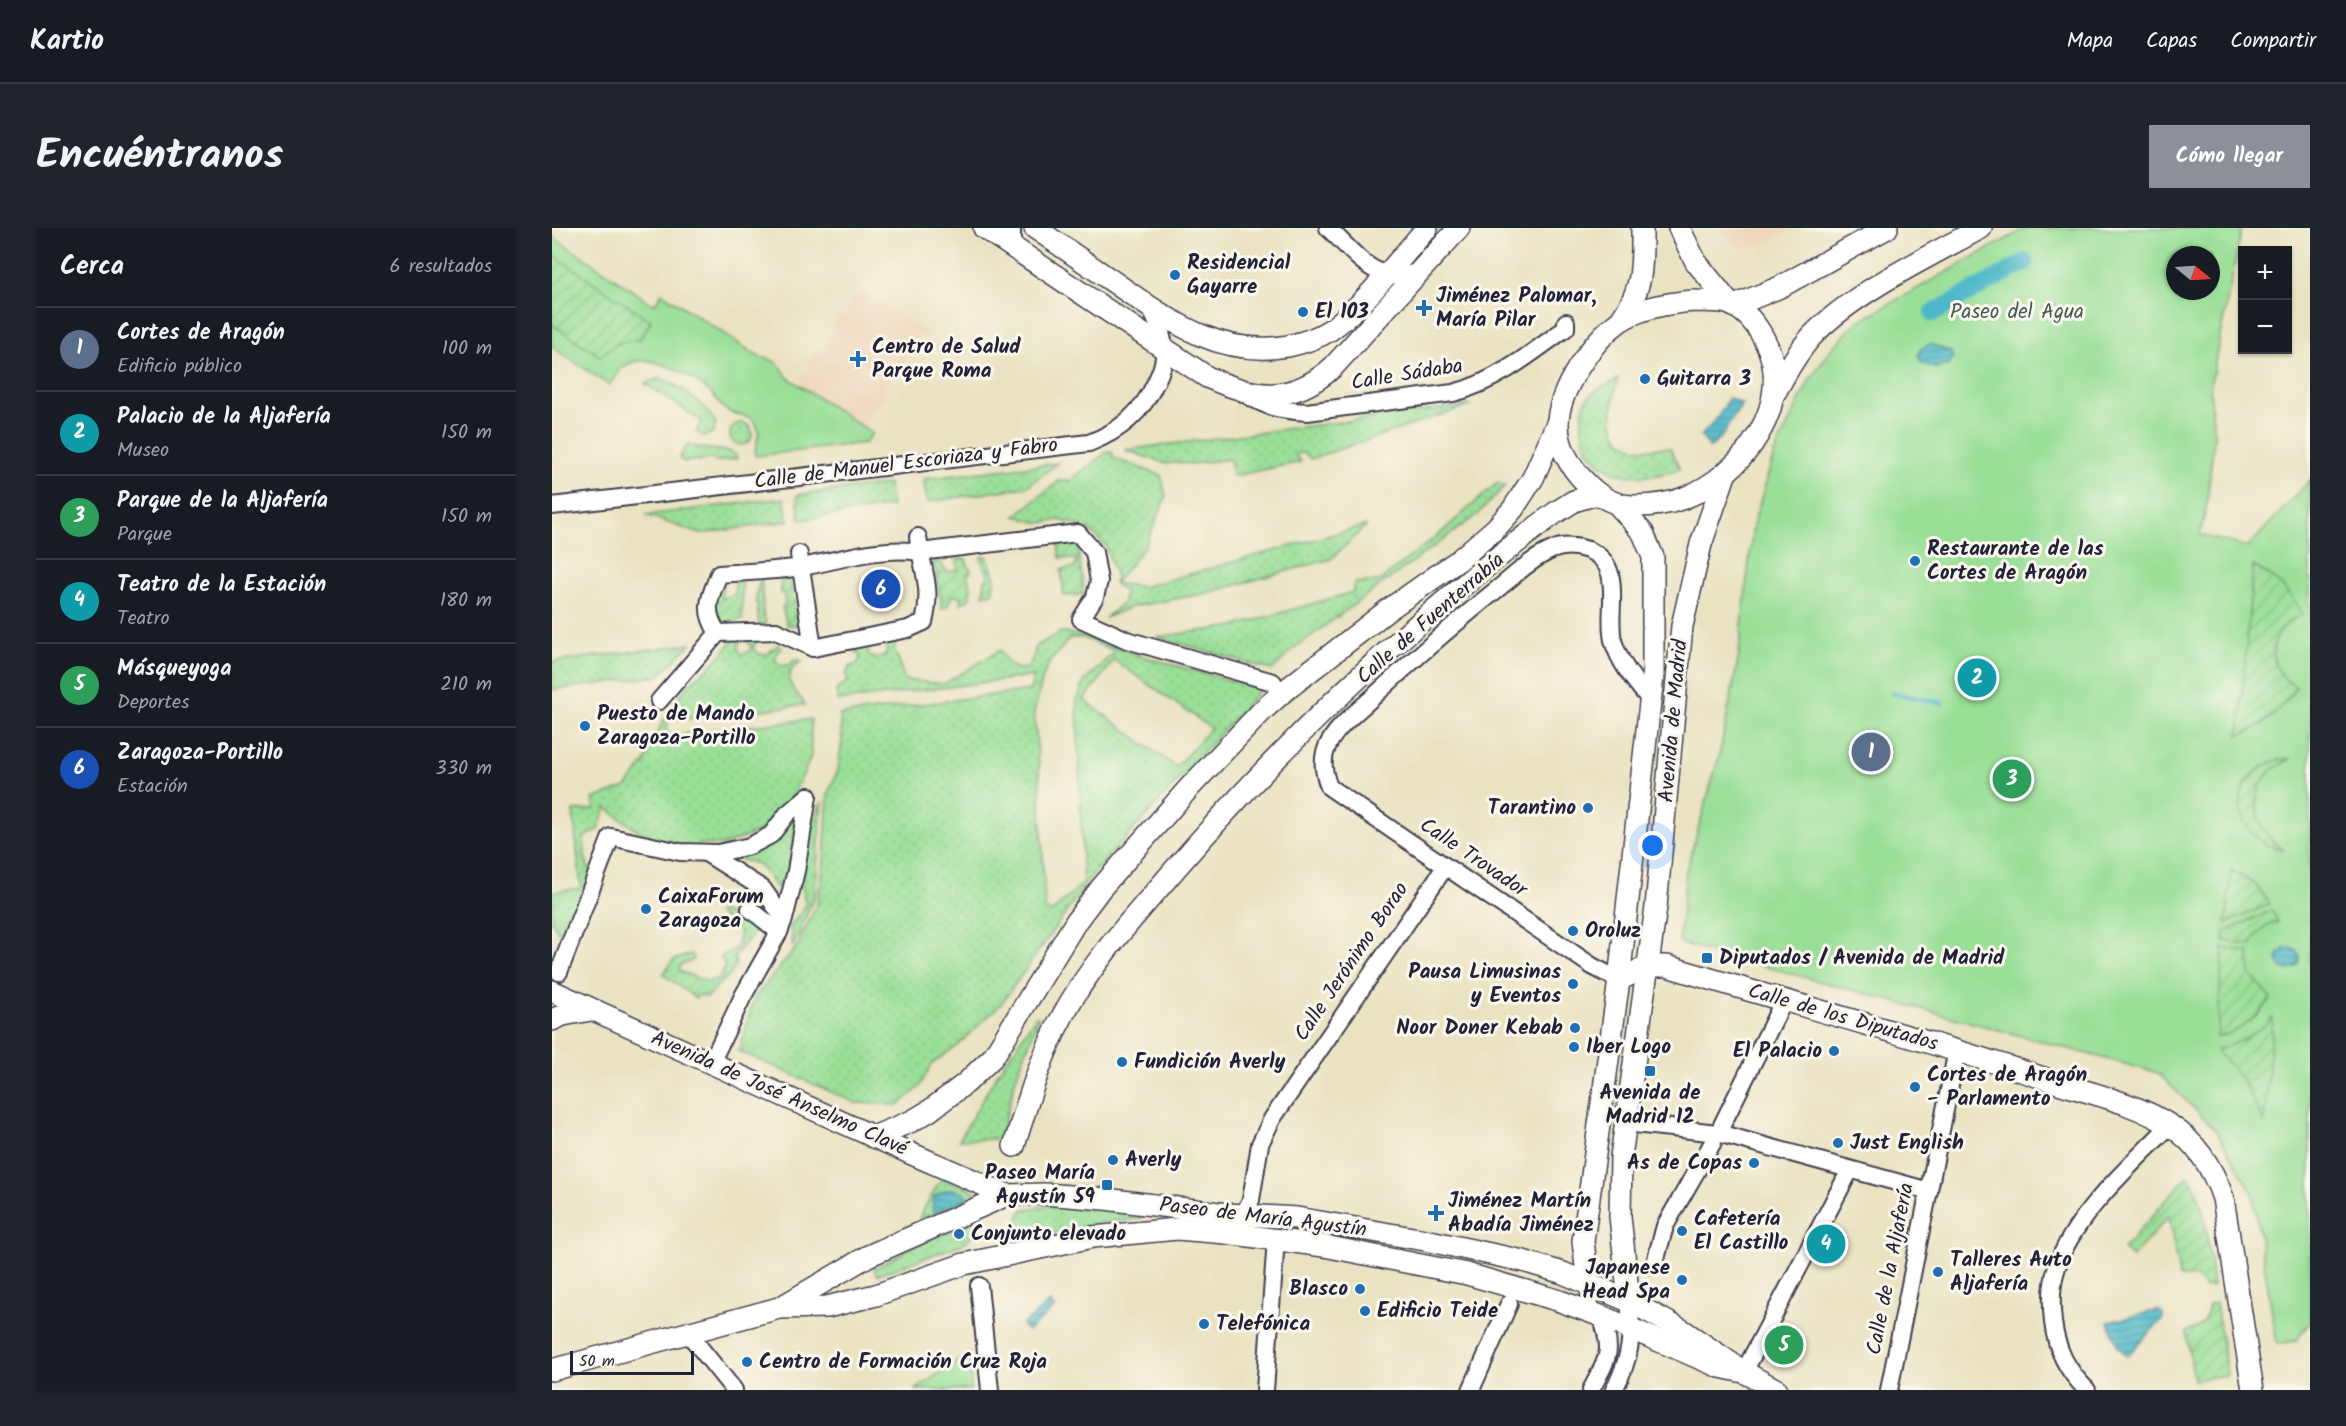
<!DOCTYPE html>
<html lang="es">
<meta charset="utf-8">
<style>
:root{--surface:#171b24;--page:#20242c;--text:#f1f3f6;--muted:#9ea1a6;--line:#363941;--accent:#8c9099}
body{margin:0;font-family:Kalam,sans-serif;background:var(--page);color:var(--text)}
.controls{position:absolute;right:18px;top:18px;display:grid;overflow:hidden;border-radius:0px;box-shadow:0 2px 4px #0004}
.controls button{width:54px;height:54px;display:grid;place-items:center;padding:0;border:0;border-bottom:2px solid var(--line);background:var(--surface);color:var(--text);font:30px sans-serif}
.compass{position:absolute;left:1614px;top:18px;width:54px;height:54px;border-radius:50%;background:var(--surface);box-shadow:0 2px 4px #0004;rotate:108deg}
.scale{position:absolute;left:18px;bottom:15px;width:124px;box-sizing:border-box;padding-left:6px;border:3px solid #22223b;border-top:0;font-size:16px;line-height:21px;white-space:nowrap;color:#22223b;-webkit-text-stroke:4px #fbf7ec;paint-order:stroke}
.you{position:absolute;left:1101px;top:618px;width:21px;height:21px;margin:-15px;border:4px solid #fff;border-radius:50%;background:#1a73e8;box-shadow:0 0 0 9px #1a73e833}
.badge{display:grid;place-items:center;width:39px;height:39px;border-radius:50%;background:var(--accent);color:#fff;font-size:20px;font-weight:700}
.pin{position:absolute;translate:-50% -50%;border:3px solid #fff;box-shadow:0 2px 6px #0006}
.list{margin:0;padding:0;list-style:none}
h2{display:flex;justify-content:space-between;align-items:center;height:78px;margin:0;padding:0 24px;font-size:26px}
h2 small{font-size:20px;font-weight:400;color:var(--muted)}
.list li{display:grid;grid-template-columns:39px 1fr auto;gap:18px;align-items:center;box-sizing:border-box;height:84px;padding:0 24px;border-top:2px solid var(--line)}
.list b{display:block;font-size:22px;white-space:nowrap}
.list p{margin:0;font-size:20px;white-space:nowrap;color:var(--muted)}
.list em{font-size:20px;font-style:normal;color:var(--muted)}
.map{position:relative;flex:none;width:1758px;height:1162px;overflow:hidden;border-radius:0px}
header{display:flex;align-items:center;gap:36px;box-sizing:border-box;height:84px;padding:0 30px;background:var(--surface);border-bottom:2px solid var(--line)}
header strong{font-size:28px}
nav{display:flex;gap:33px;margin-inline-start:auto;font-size:21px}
.intro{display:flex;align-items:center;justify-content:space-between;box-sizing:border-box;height:144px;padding:0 36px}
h1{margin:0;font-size:42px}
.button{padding:15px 27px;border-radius:0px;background:var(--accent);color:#fff;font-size:21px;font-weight:700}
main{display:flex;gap:36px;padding:0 36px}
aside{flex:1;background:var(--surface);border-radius:0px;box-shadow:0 2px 4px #0004}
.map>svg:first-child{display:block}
.built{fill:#eed7bb}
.grass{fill:url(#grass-dots);stroke:#5e8069;stroke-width:1.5;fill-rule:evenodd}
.park{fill:#9adf97;stroke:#5e8069;stroke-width:1.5;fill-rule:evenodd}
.garden{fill:url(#garden-furrows);stroke:#5e8069;stroke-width:1.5}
.water{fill:url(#water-rules);stroke:#366c82;stroke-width:1.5}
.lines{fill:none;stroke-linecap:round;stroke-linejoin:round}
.stream{stroke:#4bb7c8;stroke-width:5}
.canal{stroke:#4bb7c8;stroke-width:18}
.minor-casing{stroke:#403f4f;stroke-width:20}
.major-casing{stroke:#403f4f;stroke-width:24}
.minor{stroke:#fff;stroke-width:16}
.major{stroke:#fff;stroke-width:21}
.poi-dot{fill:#1f6fb2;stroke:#fbf7ec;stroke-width:2}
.labels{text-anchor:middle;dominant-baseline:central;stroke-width:6;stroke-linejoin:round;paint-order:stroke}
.poi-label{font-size:21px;font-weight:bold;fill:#22223b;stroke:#fbf7ec;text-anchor:start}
.park-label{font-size:21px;fill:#465b57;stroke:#fbf7ec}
.street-label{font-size:21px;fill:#22223b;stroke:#fbf7ec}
</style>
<header>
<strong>Kartio</strong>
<nav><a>Mapa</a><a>Capas</a><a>Compartir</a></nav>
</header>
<div class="intro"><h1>Encuéntranos</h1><a class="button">Cómo llegar</a></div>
<main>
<aside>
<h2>Cerca<small>6 resultados</small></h2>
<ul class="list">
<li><span class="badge" style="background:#5c6f8a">1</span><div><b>Cortes de Aragón</b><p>Edificio público</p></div><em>100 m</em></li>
<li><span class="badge" style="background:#0f9aa8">2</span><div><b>Palacio de la Aljafería</b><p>Museo</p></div><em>150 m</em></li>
<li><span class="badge" style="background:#2e9e5b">3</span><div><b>Parque de la Aljafería</b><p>Parque</p></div><em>150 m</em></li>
<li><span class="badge" style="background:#0f9aa8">4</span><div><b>Teatro de la Estación</b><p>Teatro</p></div><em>180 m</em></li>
<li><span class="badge" style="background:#2e9e5b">5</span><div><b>Másqueyoga</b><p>Deportes</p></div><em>210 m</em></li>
<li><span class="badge" style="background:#1a4fb4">6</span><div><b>Zaragoza-Portillo</b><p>Estación</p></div><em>330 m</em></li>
</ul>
</aside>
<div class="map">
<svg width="1758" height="1162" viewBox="0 0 1758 1162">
<defs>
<pattern id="grass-dots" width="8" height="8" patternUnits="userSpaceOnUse" patternTransform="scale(1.5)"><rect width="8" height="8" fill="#9adf97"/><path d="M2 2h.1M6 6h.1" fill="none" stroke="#84bf83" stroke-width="1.8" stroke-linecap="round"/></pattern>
<pattern id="garden-furrows" width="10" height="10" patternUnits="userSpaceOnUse" patternTransform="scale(1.5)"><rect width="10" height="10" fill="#9adf97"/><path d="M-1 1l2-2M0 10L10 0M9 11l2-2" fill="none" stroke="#84bf83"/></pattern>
<pattern id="water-rules" width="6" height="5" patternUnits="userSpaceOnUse" patternTransform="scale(1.5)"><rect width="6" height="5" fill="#4bb7c8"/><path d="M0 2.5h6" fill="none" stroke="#3e94a4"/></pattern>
</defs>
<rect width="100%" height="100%" fill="#fbf7ec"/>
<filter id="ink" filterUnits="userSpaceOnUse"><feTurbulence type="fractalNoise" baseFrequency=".0167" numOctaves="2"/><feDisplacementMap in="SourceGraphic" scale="12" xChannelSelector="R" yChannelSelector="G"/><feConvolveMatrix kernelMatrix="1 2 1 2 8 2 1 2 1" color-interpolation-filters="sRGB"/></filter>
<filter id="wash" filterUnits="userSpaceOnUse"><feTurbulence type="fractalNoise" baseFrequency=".008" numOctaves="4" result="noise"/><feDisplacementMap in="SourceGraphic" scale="24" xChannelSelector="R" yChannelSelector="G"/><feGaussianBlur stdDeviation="1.35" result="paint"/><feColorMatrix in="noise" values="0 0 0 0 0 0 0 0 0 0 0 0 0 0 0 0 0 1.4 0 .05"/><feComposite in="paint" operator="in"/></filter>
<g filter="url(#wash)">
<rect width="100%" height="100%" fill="#eae3c2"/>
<g class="built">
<path d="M1166 0H1242L1205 19 1194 20 1181 16Z"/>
<path d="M306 60 376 104 373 107 367 109 354 128 355 135 348 145 341 146 332 161 333 167 324 181H319L314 190 317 192 310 203 304 194 284 181 269 175 268 169 256 161 257 163 242 156 248 157V147L252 149 258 141 256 134 263 125 269 124 282 104 281 99 288 88 293 87 306 68Z"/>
</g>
<g class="grass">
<path d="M107 150C127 156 153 177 164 195L161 205 152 208 144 204 150 193 93 156Z"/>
<path d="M1066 151C1060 173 1052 213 1084 220 1095 223 1107 219 1118 220L1128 241C1089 256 1034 251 1030 199 1030 190 1030 179 1035 171 1042 162 1057 156 1066 151Z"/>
<path d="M919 177 759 231 752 225H746L744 228 749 234 681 248 678 231 638 236 624 234 615 236 573 222Z"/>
<circle cx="189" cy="206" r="11"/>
<path d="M136 216C151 224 174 219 183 226L185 231 163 234 162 231 132 234 127 230Z"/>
<path d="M555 224H560L561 230 609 247 614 269 593 318 563 355 591 359 815 297 779 331 651 366 579 379 553 390 571 375 573 364 562 355 564 349 554 318 534 299 507 292 487 295 463 288 507 253H517Z"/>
<path d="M506 235 474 259 375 274 371 251Z"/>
<path d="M945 255 953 258 925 287 744 419 720 442 605 409 683 398 801 364 803 355 827 353 890 304Z"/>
<path d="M336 256 340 278 248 292 245 267Z"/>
<path d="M232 270 236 293 148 306 94 287Z"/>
<path d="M509 404 536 408 586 427 709 461 541 646 449 776 405 818 380 836 367 860 346 877 304 875 187 823 202 770 244 720 265 676 272 636 276 565 286 542 290 512 288 487 478 462 482 448 286 473 284 462 296 453 294 447 298 438 304 437 308 431 307 426 302 422 304 417H315L317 427 324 431 334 426 335 421 332 414 344 412 342 423 347 432 352 452 392 456 448 422C454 435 470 452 480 432 482 428 483 422 484 418ZM518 410H531L562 422V424L532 454 525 473 531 655 499 685 493 680 487 538 482 485 491 449 497 435ZM562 432 659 500 624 539 532 472Z"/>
<path d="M192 409H207L201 420 207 426 214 427 226 417 230 420 226 423 223 432 229 437H237L243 431 250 433 239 441C233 459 246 463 253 477L116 493 115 504 122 507 259 491V529L242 566 209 603 172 617 147 616 146 619C105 615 85 606 54 579L46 602 32 609 33 629 37 641H41L13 706 8 705 0 695V664L29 660 21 583 43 581 41 571 74 559 93 534 111 493 128 468 135 458 163 434 183 410 188 414 186 419 188 424 191 426 197 424 199 418Z"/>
<path d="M139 416 106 448 0 462V434Z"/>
<path d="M270 574 263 667 241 718 238 699 254 677C243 636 253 611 270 574Z"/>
<path d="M244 588 240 635 229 658 224 659C210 643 215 636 189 632L188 628Z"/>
<path d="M167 682 206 700 182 729 184 736C177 753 174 747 165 758 161 763 161 766 155 769L147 767 143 770 111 746 121 732 140 726 142 732 128 737 127 743 156 754 168 750 173 737 169 729 185 719 188 704 166 686Z"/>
<path d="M484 788 487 790 465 846 448 911 407 912 444 848Z"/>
<path d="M389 951 417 960 432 969 371 990H367Z"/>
<path d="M495 978 572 984 590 987 589 990 542 996 459 1015 455 1013 470 982Z"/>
<path d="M428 991 430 992 424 1004 411 1016 325 1047 322 1041 366 1016Z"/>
</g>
<g class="park">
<path d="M1474 0H1690L1658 158 1662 208 1655 275 1648 307 1696 319 1758 252V1094L1744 1113 1725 1116 1701 966 1664 902 1606 845 1130 716 1127 712 1134 643 1167 529 1186 433 1201 298 1222 226 1257 153 1280 120 1305 94ZM1623 27H1659V63H1623Z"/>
<path d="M0 8 102 77 110 65 207 129C221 130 229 136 235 149L320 205 313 215 203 228C202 217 210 208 204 196 198 185 186 189 176 183 169 180 165 171 160 166 144 150 99 123 76 136 68 140 63 149 57 157L0 119Z"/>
<path d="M418 1125 419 1162H363Z"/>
</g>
<g class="garden">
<path d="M0 26 99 93 88 112C72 111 59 117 49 129L0 96Z"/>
<path d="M525 312 532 366 512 368 509 342 524 339V331L508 330 506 313Z"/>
<path d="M435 328 443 350 440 365 431 367 433 352 436 351 435 341 432 340 429 329Z"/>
<path d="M405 331H414L419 344 415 346 419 359 417 372 409 375 408 368H400L395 379 389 381V368H388L383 347 386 346 379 334 387 333 395 344 406 342Z"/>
<path d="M1701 338C1724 349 1739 364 1750 387 1715 401 1711 440 1744 459 1731 481 1712 499 1687 507Z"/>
<path d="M236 348 244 378 245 397H235L230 379 233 377 232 365H229L228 349Z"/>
<path d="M208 350 210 351 211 385 214 396 207 397 204 369Z"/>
<path d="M183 353H190V391L175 395 161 396 159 367 171 354 170 371 183 366Z"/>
<path d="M1729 531H1738C1729 536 1718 542 1712 551 1696 576 1709 608 1732 622 1676 611 1673 546 1729 531Z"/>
<path d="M1679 642 1703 656 1718 676 1674 695Z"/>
<path d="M1720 682 1726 694C1712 697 1705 705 1699 717L1672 713 1673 704Z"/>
<path d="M1671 720 1697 724 1698 746 1719 770C1706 790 1688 803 1665 810Z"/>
<path d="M1721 790 1712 895 1690 851 1664 822C1687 816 1704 806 1721 790Z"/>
<path d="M1636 948C1655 971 1657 1028 1661 1059H1653C1646 1049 1639 1048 1627 1049L1617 988 1580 1029 1571 1021Z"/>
<path d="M1664 1075 1675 1147 1642 1152 1634 1104C1650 1099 1654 1093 1657 1077Z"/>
</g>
<g class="water">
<path d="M1379 116 1399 124 1401 131 1397 137 1383 140 1369 135 1366 128 1368 121Z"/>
<path d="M1177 170 1190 176 1170 208 1158 220 1149 208 1166 189Z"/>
<circle cx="1737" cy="731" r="11"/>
<path d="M401 961 412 965 415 969 412 972 382 984 380 982 382 969 394 962Z"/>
<path d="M498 1074 503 1080 476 1103 470 1097Z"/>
<path d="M1606 1082 1611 1086V1091L1575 1128 1566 1118 1556 1094Z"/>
</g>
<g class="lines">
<path class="stream" d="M1340 465 1390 475"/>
<path class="canal" d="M1381 85 1473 34"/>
</g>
</g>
<g filter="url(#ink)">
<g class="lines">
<defs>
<g id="minor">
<path d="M460 0V20"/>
<path d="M776 0C805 27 825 60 868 43"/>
<path d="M691 165C716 180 726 182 755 184L901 165C942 155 980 125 1014 100V94"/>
<path d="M0 278 537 215C568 203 590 185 604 154 609 144 613 134 612 123 612 107 604 93 598 79"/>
<path d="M366 309C370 343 381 359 372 394L356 401 261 420 224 403 166 405C150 382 158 369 167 346 194 344 223 343 250 339 289 332 327 318 368 324L526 305 542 324 547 353 543 369 529 391 575 412 721 454 723 457"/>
<path d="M247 326 261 420"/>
<path d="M107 473 166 405"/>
<path d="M154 625 211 661 232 691"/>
<path d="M198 681 227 704"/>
<path d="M7 744 59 609 128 624 166 625 198 618 219 607 235 586 256 568"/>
<path d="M1067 752 1040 738 777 559C772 546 769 533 775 519 783 500 806 483 821 469 862 431 904 394 948 359 964 346 981 330 1000 322 1011 317 1025 318 1036 322 1074 337 1054 381 1061 412 1067 435 1084 455 1099 473"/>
<path d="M159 835 191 768 227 704 232 691 244 643 256 568"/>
<path d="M1073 895 1166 905 1377 963"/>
<path d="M1170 897 1231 774"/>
<path d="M691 987 699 972 708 916 720 891 893 639"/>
<path d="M1102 1038 1113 998 1161 914"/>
<path d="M427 1058 438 1162"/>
<path d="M136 1105 182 1162"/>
<path d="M1192 1144 1298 942"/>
<path d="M713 1162 724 1011"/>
<path d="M919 1162 957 1076"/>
<path d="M1039 1162C1056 1129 1062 1125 1049 1088"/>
<path d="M1062 1162C1079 1129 1081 1110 1077 1073"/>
<path d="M1337 1162 1405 822"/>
<path d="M1535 1162C1516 1144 1504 1120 1501 1094 1499 1076 1499 1056 1505 1039 1521 987 1581 936 1618 897"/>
</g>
<g id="major">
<path d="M432 0 655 149C702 170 739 177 781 139L907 0"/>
<path d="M483 0C511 19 538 38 566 57 618 93 668 130 736 118 750 115 766 110 778 102 812 78 847 31 875 0"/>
<path d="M1127 0 1144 34 1177 75"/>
<path d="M1142 73C1152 74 1168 72 1178 76 1193 82 1205 97 1212 111 1246 174 1191 247 1132 270 1117 276 1099 278 1083 278 1063 278 1049 270 1035 256 1019 240 1006 219 1006 196 1006 162 1041 112 1068 93 1089 79 1117 75 1142 73Z"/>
<path d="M1182 78 1228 59 1335 0"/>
<path d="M1069 92C1092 59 1090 39 1090 0"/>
<path d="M1224 163C1234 144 1245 125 1259 109 1300 65 1376 29 1429 0"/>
<path d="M1067 752 1096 738H1115C1240 776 1367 809 1491 850 1532 864 1583 874 1619 898 1645 915 1661 941 1671 970L1701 1162"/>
<path d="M0 763 360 926 455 967"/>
<path d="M0 792 11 787 39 782"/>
<path d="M321 909 360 893 377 883 414 855 441 829 525 692 549 660 637 560 711 482 730 465 836 382 907 332 944 300 961 281 981 250 1006 193"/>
<path d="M462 918C476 873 489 828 511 787 541 732 584 687 624 640 738 508 864 389 1003 285L1022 273 1045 266"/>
<path d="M1040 1065 1036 1055 1031 1013 1067 752 1101 448V329L1091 305 1066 277"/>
<path d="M1077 1073 1068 988 1069 929 1104 679 1130 398 1149 316 1173 247"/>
<path d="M229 1079 316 1028 455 967 493 966 553 971 675 986 745 990 873 1012 971 1033 1011 1045 1077 1073 1130 1102 1192 1144 1225 1162"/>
<path d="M0 1142 227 1080 275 1079 324 1067 412 1036 541 1009 625 1001 674 1005 772 1018 915 1046 1005 1072 1049 1088 1168 1139 1192 1144"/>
</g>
</defs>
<use href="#minor" class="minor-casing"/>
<use href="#major" class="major-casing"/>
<use href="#minor" class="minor"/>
<use href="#major" class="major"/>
</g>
</g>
<g class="poi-dot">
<circle cx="623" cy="47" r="6"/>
<path d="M869 71h6v6h6v6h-6v6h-6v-6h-6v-6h6z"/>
<circle cx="751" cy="84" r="6"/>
<path d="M303 122h6v6h6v6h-6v6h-6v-6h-6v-6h6z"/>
<circle cx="1093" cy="151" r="6"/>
<circle cx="1363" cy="333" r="6"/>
<circle cx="33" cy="498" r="6"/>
<circle cx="1036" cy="580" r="6"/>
<circle cx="94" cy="681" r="6"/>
<circle cx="1021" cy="703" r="6"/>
<rect x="1149" y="724" width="12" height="12" rx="3"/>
<circle cx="1021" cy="756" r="6"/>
<circle cx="1023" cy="800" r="6"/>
<circle cx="1022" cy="819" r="6"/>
<circle cx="1282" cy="823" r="6"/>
<circle cx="570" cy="834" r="6"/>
<rect x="1092" y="837" width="12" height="12" rx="3"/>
<circle cx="1363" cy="859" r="6"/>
<circle cx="1286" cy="915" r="6"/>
<circle cx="561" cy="932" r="6"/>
<circle cx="1202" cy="935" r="6"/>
<rect x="549" y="951" width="12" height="12" rx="3"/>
<path d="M881 976h6v6h6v6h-6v6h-6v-6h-6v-6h6z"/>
<circle cx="1130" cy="1003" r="6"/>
<circle cx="407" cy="1006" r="6"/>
<circle cx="1386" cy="1044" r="6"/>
<circle cx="1130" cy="1052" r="6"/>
<circle cx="808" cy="1061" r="6"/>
<circle cx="813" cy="1083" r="6"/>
<circle cx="652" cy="1096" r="6"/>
<circle cx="195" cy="1134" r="6"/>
</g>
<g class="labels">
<g class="poi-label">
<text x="635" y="35">Residencial<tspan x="635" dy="24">Gayarre</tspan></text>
<text x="884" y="68">Jiménez Palomar,<tspan x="884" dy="24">María Pilar</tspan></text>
<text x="763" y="84">El 103</text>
<text x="320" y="119">Centro de Salud<tspan x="320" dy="24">Parque Roma</tspan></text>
<text x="1105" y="151">Guitarra 3</text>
<text x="1375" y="321">Restaurante de las<tspan x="1375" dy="24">Cortes de Aragón</tspan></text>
<text x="45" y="486">Puesto de Mando<tspan x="45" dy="24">Zaragoza-Portillo</tspan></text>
<text x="1024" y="580" text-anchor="end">Tarantino</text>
<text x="106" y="669">CaixaForum<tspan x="106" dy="24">Zaragoza</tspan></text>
<text x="1033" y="703">Oroluz</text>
<text x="1167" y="730">Diputados / Avenida de Madrid</text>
<text x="1009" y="744" text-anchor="end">Pausa Limusinas<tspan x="1009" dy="24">y Eventos</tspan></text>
<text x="1011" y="800" text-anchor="end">Noor Doner Kebab</text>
<text x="1034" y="819">Iber Logo</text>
<text x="1270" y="823" text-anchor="end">El Palacio</text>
<text x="582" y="834">Fundición Averly</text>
<text x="1375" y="847">Cortes de Aragón<tspan x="1375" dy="24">- Parlamento</tspan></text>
<text x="1098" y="865" text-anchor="middle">Avenida de<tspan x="1098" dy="24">Madrid 12</tspan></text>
<text x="1298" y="915">Just English</text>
<text x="573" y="932">Averly</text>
<text x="1190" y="935" text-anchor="end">As de Copas</text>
<text x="543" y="945" text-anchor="end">Paseo María<tspan x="543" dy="24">Agustín 59</tspan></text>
<text x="896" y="973">Jiménez Martín<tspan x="896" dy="24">Abadía Jiménez</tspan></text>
<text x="1142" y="991">Cafetería<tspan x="1142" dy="24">El Castillo</tspan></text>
<text x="419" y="1006">Conjunto elevado</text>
<text x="1398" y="1032">Talleres Auto<tspan x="1398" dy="24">Aljafería</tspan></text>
<text x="1118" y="1040" text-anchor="end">Japanese<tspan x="1118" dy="24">Head Spa</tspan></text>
<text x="796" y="1061" text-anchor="end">Blasco</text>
<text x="825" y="1083">Edificio Teide</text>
<text x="664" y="1096">Telefónica</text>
<text x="207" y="1134">Centro de Formación Cruz Roja</text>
</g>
<g class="park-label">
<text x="1465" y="84">Paseo del Agua</text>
</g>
<g class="street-label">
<text transform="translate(855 147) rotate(-9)">Calle Sádaba</text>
<text transform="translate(354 236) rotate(-7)">Calle de Manuel Escoriaza y Fabro</text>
<text transform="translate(879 391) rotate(-41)">Calle de Fuenterrabía</text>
<text transform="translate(1122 493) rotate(-85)">Avenida de Madrid</text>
<text transform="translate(921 630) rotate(34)">Calle Trovador</text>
<text transform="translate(800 734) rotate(-56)">Calle Jerónimo Borao</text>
<text transform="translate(1291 790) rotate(16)">Calle de los Diputados</text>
<text transform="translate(227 866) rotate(24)">Avenida de José Anselmo Clavé</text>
<text transform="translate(711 990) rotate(7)">Paseo de María Agustín</text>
<text transform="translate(1339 1041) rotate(-79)">Calle de la Aljafería</text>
</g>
</g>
</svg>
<div class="controls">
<button>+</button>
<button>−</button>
</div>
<svg class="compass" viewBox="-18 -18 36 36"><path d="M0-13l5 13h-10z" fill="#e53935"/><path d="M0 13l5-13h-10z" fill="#9ea1a6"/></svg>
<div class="scale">50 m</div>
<div class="you"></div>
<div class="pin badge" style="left:1319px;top:524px;background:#5c6f8a">1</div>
<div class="pin badge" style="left:1425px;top:450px;background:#0f9aa8">2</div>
<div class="pin badge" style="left:1460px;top:551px;background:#2e9e5b">3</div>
<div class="pin badge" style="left:1274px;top:1016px;background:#0f9aa8">4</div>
<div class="pin badge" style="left:1232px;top:1117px;background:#2e9e5b">5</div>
<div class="pin badge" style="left:329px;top:361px;background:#1a4fb4">6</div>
</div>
</main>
